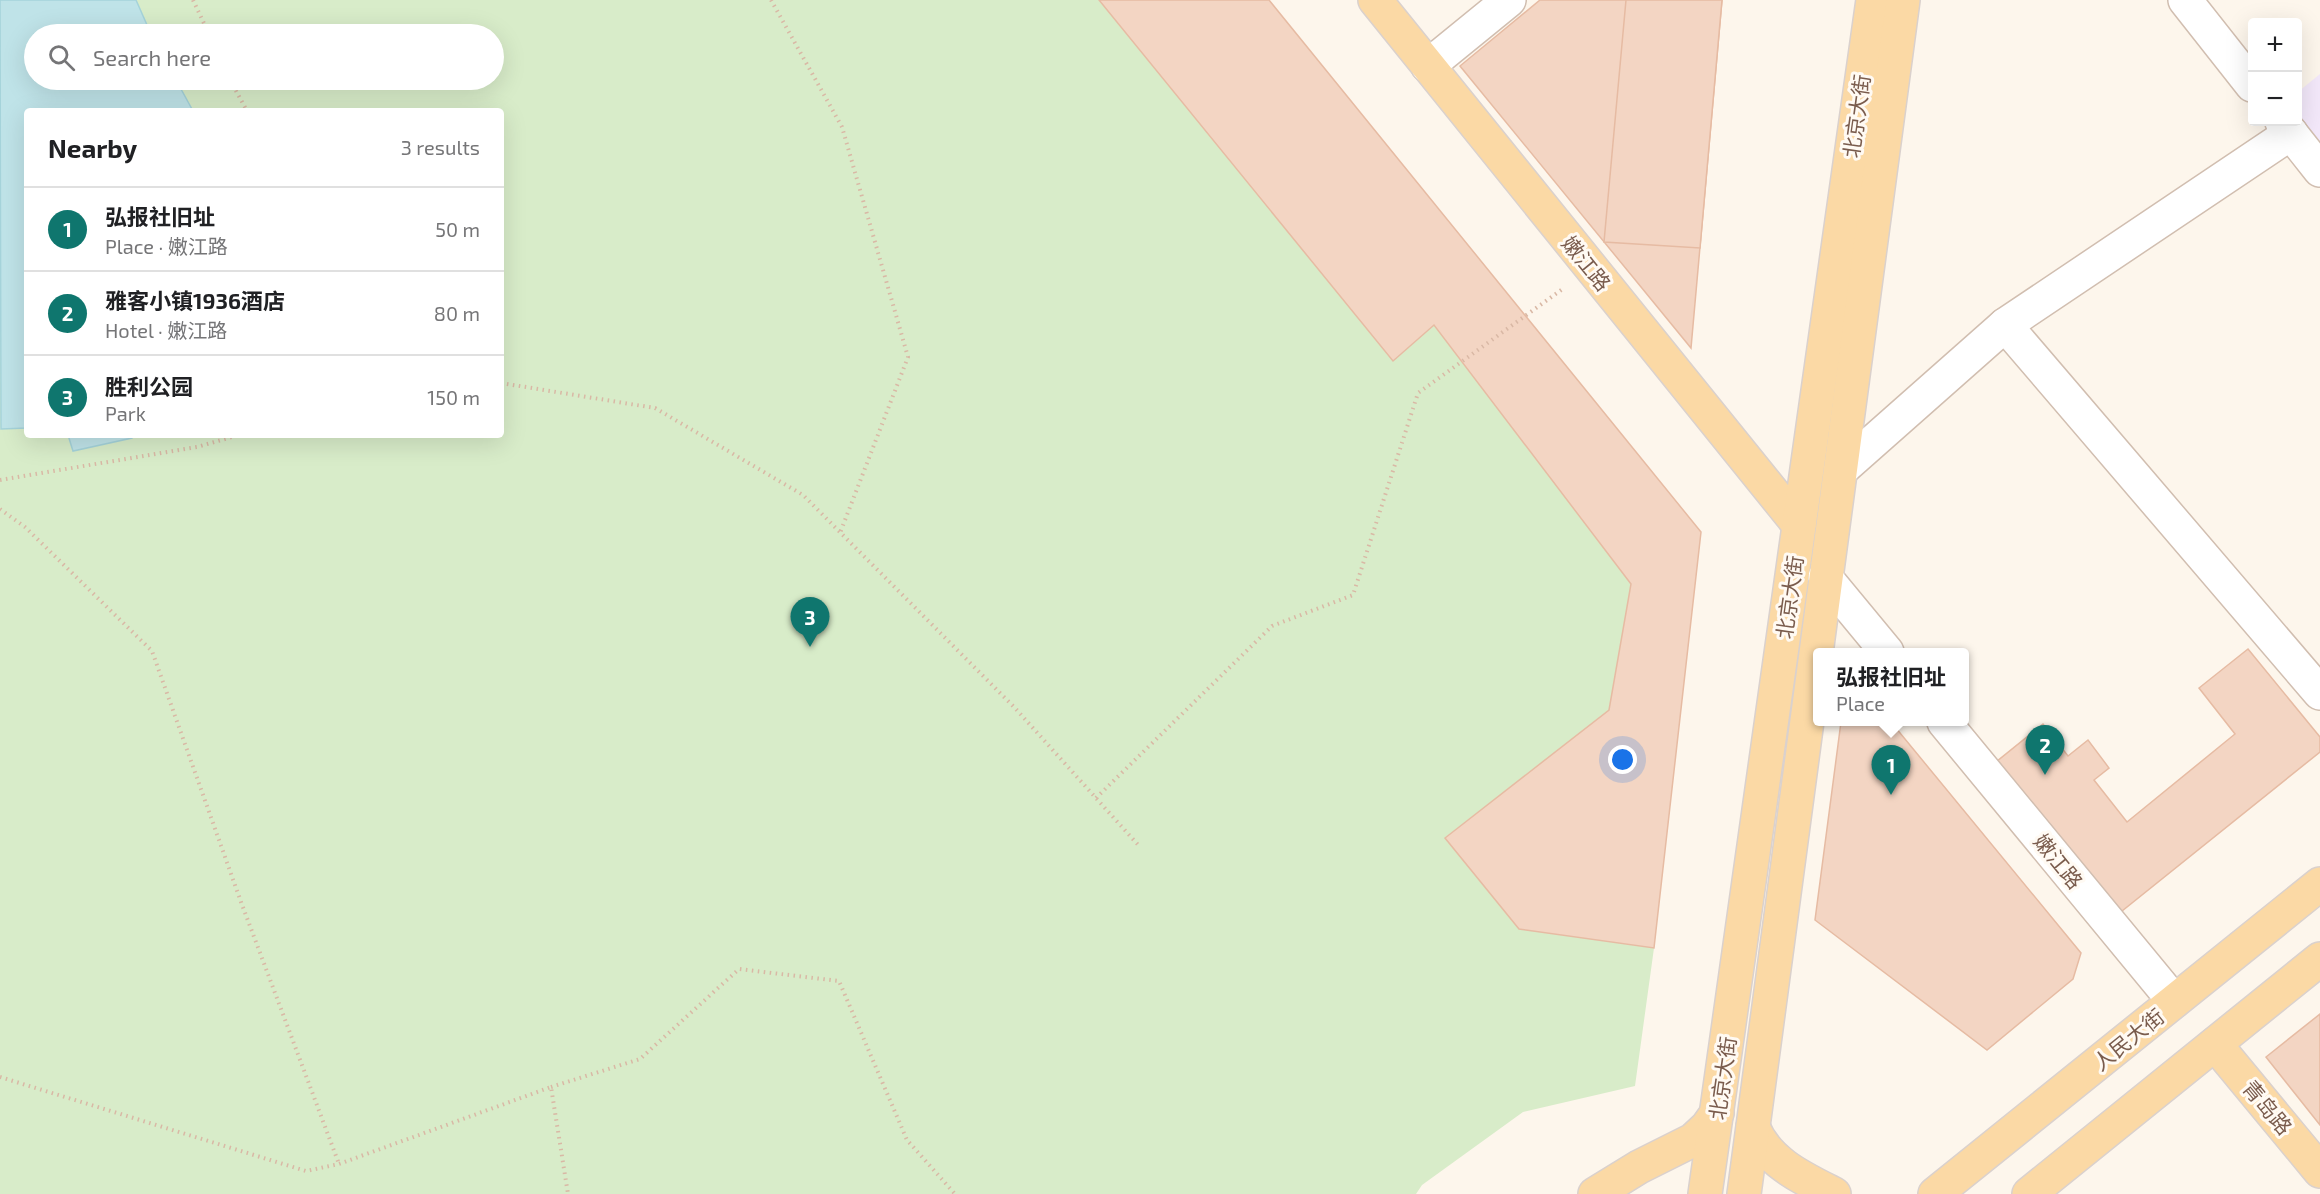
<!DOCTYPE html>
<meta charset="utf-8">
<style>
:root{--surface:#fff;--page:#f6f6f6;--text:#202124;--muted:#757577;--line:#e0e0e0;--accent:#0f766e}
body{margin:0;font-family:"Exo 2","Noto Sans SC",sans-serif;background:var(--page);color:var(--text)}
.controls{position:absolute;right:18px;top:18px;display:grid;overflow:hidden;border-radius:6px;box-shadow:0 6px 24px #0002}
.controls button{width:54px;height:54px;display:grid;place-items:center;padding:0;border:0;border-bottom:2px solid var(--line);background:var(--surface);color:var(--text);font:30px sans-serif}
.you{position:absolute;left:1623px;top:760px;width:21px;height:21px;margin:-15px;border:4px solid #fff;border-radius:50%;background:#1a73e8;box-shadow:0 0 0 9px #1a73e833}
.badge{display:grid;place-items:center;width:39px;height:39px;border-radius:50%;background:var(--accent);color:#fff;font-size:20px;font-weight:700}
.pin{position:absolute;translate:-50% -50px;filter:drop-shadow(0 2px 3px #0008)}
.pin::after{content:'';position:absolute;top:32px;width:21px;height:18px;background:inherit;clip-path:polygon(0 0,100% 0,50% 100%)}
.popup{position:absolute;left:1813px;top:648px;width:156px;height:78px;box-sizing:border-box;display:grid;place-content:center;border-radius:6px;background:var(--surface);filter:drop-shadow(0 2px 4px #0005);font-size:20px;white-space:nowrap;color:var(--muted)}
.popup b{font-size:22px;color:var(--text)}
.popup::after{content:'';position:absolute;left:50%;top:100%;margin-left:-12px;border:12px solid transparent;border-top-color:var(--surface)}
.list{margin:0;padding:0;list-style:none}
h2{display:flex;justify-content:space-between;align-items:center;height:78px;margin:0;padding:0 24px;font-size:26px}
h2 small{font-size:20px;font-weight:400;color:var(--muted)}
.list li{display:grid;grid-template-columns:39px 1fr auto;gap:18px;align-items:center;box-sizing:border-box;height:84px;padding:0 24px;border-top:2px solid var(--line)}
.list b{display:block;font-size:22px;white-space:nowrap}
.list p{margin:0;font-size:20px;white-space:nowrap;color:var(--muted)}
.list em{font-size:20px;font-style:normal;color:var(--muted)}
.icon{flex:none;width:33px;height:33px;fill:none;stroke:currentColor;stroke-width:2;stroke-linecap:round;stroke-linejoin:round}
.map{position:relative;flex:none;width:2320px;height:1194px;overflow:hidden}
.search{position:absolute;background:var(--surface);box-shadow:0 6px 24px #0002;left:24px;top:24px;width:480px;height:66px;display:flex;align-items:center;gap:15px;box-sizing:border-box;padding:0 21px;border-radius:33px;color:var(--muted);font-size:22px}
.panel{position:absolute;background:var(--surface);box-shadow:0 6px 24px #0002;left:24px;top:108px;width:480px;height:330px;border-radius:6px}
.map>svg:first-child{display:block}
.education{fill:#f3e8fa}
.green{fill:#d8ecc9;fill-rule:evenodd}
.water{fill:#bfe3e8;stroke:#a5d3da;stroke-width:1.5}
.building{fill:#f3d5c3;stroke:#e6bba3;stroke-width:1.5}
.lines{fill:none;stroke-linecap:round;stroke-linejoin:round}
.minor-casing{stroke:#d1beb0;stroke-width:36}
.major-casing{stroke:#dad1cd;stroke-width:36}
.path{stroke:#d9b8a5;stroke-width:4;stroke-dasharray:1.5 4.5;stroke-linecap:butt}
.minor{stroke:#fff;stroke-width:33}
.major{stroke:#fbd9a5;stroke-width:33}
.labels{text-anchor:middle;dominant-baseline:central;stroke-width:6;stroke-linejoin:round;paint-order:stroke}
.street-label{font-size:21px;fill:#7a5c4d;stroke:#fffaf3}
</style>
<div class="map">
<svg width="2320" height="1194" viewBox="0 0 2320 1194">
<rect width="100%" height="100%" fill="#fdf6ec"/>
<path class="education" d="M2320 74V145L2298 117V92Z"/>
<path class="green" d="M0 0H1099L1393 360 1434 325 1631 584 1609 710 1445 838 1519 929 1654 948 1635 1086 1523 1112 1422 1185 1416 1194H0ZM34 34H494V80H34ZM27 111H501V435H27Z"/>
<g class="water">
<path d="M0 0H136L151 34H34V80H176L193 111H27V428L1 429Z"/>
<path d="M68 435H134L132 438 73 451Z"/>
</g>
<g class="building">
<path d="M1099 0H1269L1701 532 1654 948 1519 929 1445 838 1609 710 1631 584 1434 325 1393 361Z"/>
<path d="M1540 0H1722L1691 348 1460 66Z"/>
<path d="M1626 0H1722L1700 248 1604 242Z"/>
<path d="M2248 649 2320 737V752L2122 911H2100L1986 770 2043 724 2068 756 2088 740 2109 768 2094 780 2127 822 2235 734 2199 688Z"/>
<path d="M1841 722H1891L2081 953 2073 979 1987 1050 1815 920Z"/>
<path d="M2320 1014V1125L2266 1057Z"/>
</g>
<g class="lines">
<defs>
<g id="minor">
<path d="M2185 0 2252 85"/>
<path d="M1428 66 1509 0"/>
<path d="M2282 122 2320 170"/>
<path d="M2005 325 2320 693"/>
<path d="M1841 470 2005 325 2291 133"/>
<path d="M1825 577 1887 652"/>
<path d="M1944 722 2174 1001"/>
</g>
<g id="major">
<path d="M1375 0 1799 525"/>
<path d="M2215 1044 2320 1171"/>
<path d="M1753 1127C1767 1162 1802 1178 1834 1194"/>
<path d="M1595 1194 1639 1167 1693 1140 1707 1127 1717 1113"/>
<path d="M1705 1194 1873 0"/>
<path d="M1744 1194 1903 0"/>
<path d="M1935 1194 2320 884"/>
<path d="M2029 1194 2320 959"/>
</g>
</defs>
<use href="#minor" class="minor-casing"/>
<use href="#major" class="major-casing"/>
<g class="path">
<path d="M193 0 209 34"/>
<path d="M771 0 842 127 908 357 840 533"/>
<path d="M230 80 247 111"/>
<path d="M501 383 655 408 803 495 1015 708 1140 847"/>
<path d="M0 480 197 447 239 435"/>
<path d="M0 509 25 527 152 651 241 902 339 1164"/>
<path d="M1096 798 1272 626 1353 595 1418 393 1564 288"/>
<path d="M0 1077 306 1171 339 1164 551 1087 568 1194"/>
<path d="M551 1087 640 1059 739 969 839 981 907 1140 955 1194"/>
</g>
<use href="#minor" class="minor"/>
<use href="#major" class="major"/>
</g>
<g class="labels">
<g class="street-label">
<text transform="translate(1856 116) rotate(-82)">北京大街</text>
<text transform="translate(1587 263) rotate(51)">嫩江路</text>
<text transform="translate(1789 597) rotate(-82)">北京大街</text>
<text transform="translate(2059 861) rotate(51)">嫩江路</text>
<text transform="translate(2128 1039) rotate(-39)">人民大街</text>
<text transform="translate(1722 1078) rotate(-82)">北京大街</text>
<text transform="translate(2268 1107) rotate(50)">青岛路</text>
</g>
</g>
</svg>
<div class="controls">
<button>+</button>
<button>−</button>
</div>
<div class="you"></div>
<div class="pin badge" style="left:1891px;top:795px">1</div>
<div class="popup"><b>弘报社旧址</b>Place</div>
<div class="pin badge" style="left:2045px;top:775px">2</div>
<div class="pin badge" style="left:810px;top:647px">3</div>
<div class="search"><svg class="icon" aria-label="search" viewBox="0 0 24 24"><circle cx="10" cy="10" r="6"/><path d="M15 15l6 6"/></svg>Search here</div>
<section class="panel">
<h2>Nearby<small>3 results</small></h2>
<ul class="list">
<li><span class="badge">1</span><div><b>弘报社旧址</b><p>Place · 嫩江路</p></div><em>50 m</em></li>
<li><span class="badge">2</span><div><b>雅客小镇1936酒店</b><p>Hotel · 嫩江路</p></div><em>80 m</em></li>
<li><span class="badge">3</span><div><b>胜利公园</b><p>Park</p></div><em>150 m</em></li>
</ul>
</section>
</div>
